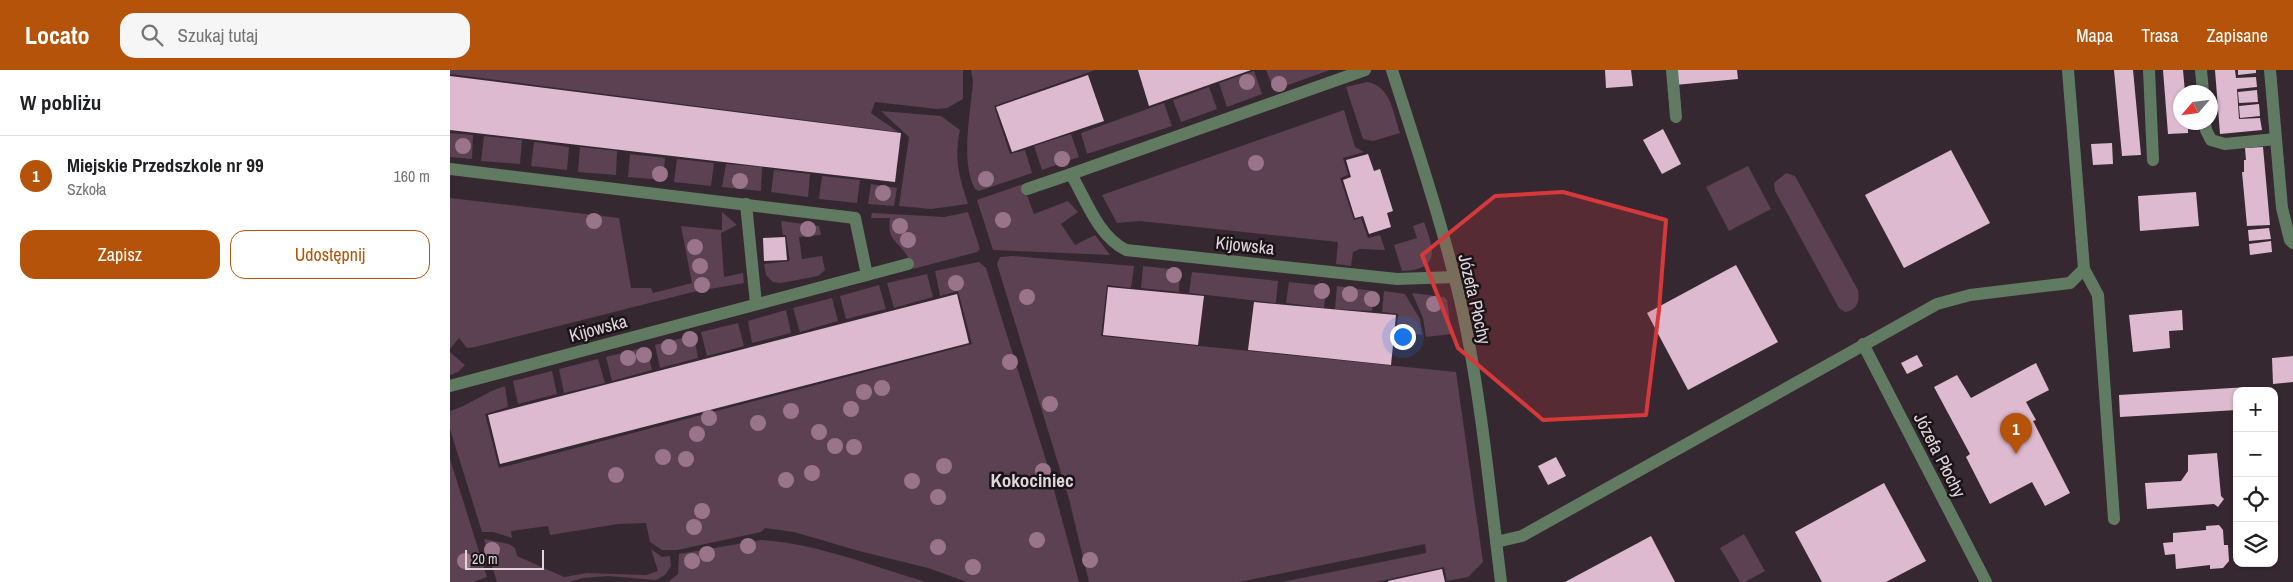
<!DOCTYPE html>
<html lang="pl">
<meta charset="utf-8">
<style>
:root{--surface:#fff;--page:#f6f6f6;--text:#202124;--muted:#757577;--line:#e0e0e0;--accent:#b45309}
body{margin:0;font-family:"Archivo Narrow",sans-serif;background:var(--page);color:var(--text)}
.controls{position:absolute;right:15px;bottom:15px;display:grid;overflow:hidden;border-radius:10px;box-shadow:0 1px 4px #0004}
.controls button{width:45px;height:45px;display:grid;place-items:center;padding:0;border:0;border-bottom:1px solid var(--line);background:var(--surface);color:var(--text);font:25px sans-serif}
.compass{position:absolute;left:1723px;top:15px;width:45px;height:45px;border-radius:50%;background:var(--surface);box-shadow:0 1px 4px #0004;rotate:242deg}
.scale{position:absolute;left:15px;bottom:12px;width:79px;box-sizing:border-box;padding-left:5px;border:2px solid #e0d6dc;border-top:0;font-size:14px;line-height:18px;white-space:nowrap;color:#e0d6dc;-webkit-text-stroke:4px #1a1317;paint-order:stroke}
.you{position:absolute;left:952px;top:266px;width:18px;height:18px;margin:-12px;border:4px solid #fff;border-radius:50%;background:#1a73e8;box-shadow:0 0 0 8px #1a73e833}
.badge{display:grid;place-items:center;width:32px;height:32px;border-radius:50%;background:var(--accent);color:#fff;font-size:16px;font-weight:700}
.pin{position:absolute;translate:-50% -41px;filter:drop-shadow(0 1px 2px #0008)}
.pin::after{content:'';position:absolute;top:26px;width:18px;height:15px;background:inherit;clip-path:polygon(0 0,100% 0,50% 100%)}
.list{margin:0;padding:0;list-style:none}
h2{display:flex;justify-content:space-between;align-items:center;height:65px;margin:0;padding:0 20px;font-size:21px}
h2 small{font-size:16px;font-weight:400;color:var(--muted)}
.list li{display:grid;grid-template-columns:32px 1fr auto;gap:15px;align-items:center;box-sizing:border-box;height:80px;padding:0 20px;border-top:1px solid var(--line)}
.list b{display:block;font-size:19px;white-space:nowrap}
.list p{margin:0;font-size:16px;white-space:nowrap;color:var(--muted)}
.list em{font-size:16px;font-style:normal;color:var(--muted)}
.actions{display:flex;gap:10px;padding:15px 20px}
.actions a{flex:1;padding:11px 0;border:1px solid var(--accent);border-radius:15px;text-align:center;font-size:18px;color:var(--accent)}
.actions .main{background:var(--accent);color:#fff}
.icon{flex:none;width:28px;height:28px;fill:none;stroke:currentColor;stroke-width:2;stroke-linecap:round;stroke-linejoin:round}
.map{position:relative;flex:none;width:1843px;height:512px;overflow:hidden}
header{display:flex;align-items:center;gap:30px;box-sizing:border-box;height:70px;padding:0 25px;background:var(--accent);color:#fff}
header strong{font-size:24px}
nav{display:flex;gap:28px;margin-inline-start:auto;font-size:18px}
.search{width:350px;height:45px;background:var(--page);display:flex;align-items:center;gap:12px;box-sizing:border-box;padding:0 18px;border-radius:15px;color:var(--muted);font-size:19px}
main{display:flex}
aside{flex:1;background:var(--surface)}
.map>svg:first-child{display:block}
.green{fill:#5b4151}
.building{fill:#ddbacf}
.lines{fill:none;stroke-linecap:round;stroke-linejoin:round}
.minor{stroke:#607b62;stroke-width:12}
.tree{fill:#99748b}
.marked{fill:#d7393a;fill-opacity:0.2;stroke:#d7393a;stroke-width:4;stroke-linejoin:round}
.labels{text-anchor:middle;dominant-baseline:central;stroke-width:5;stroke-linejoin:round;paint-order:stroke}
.street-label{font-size:18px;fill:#e0d6dc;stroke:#1a1317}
.neighbourhood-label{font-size:19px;font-weight:bold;fill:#e0d6dc;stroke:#1a1317}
</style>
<header>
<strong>Locato</strong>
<div class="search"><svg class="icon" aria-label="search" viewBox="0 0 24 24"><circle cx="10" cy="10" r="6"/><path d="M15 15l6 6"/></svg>Szukaj tutaj</div>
<nav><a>Mapa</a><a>Trasa</a><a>Zapisane</a></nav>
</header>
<main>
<aside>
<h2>W pobliżu<small></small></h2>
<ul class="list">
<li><span class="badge">1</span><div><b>Miejskie Przedszkole nr 99</b><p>Szkoła</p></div><em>160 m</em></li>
</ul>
<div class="actions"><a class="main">Zapisz</a><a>Udostępnij</a></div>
</aside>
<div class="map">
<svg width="1843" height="512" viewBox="0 0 1843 512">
<rect width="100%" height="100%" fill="#362831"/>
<g class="green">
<path d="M0 0H513V29L497 38 487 39 425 32 421 43 448 62 0 4Z"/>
<path d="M521 0H645L544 36 560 84 575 80 582 103 529 121 525 119C510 92 521 41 523 11Z"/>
<path d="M816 0H880L824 20Z"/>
<path d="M804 1 812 24 777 37 769 13Z"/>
<path d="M917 12C941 16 943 43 950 63L923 71 913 69 896 17Z"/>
<path d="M759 17 767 39 731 52 723 30Z"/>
<path d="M714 33 722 56 637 84 631 63Z"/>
<path d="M894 40 905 77 914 82 893 88 898 105 890 108 904 150 911 148 918 168 930 165 935 180 910 179 903 182 901 196 886 194 888 172 690 151 667 153 652 125Z"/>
<path d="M431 41 491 46 510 60C504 89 509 106 518 134L481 139 449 136 459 67Z"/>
<path d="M0 63 23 65 22 89 0 87Z"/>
<path d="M621 64 629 87 592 100 584 76Z"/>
<path d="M34 66 72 70 70 94 31 91Z"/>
<path d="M84 72 119 77 117 100 81 96Z"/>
<path d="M130 77 167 81 166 105 128 102Z"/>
<path d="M180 84 215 88 213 110 178 107Z"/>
<path d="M227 89 264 93 261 116 224 112Z"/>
<path d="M276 94 312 97 311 121 272 117Z"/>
<path d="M1298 96 1321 139 1279 161 1256 117Z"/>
<path d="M324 100 360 104 358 127 321 122Z"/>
<path d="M1336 103 1345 106 1408 220C1410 232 1407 240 1395 242L1389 238 1325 121 1324 113Z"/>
<path d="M372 106 410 110 407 133 369 129Z"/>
<path d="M421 114 447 118 444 136 418 134Z"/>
<path d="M573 114 584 144 618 131 628 142 611 154 625 175 645 165 660 185 543 180 527 130Z"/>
<path d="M0 128 169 148 181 218H201L203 223 242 213 231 156 272 160V142L287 155 271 163 274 207 293 203 294 213 243 222 25 277 17 278 9 268 0 279Z"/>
<path d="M518 142 530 179 527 182 463 199C461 194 459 188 456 184 446 169 437 170 440 148H421L422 143 494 147Z"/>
<path d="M331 151 369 156 371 165 349 167 352 189 372 186 375 200 368 206 331 213 323 212 316 205 314 194 340 191 336 165H333Z"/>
<path d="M974 152C984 179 991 200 952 201L944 175 967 168 963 156Z"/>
<path d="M563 186 684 196 681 218 657 215 651 266 1006 302 1033 492 1018 507 997 511 994 497 926 512H832L976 483 975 474 789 512H639L619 429 547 194 550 187Z"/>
<path d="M529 192 536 198 595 387 629 512H517L478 498 409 481 344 462 315 458 311 462 227 480H212L200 472 196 453 168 454 100 465 98 456 61 461 62 468 43 462H32L0 359V341C20 335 35 322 55 316L58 337 35 344 49 398 522 274 508 221 490 226 485 201Z"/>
<path d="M693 196 730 200 729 222 691 218Z"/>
<path d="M742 202 828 211 826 233 739 223Z"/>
<path d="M477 204 483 227 444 238 437 213Z"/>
<path d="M839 212 876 216 874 238 836 233Z"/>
<path d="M429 215 436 239 396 249 390 226Z"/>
<path d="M887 216 924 221 922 241 885 239Z"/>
<path d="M934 221 955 224 970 249 972 265 947 261 948 244 932 242Z"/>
<path d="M962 223 994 227 997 230 1002 264 976 267 973 248Z"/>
<path d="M382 228 388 251 350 262 343 238Z"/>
<path d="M336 240 341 263 302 273 298 251Z"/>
<path d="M288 253 294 276 257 286 251 262Z"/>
<path d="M244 265 248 288 210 298 205 275Z"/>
<path d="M197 277 202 300 162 311 156 287Z"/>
<path d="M0 282 15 295 8 302 0 305Z"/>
<path d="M148 289 155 313 114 323 109 299Z"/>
<path d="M102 301 107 324 68 334 63 311Z"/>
<path d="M0 389 37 507 23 512H0Z"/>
<path d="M1294 464 1315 501 1295 512H1290L1270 478Z"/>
<path d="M34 469 59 474 65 478 67 486 114 507 137 503 196 505 208 501 201 479 212 487 220 486 221 496 215 505 206 510 158 506 133 508 119 512H47Z"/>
<path d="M311 470C369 474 421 496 476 512H218L228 504 229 484Z"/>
</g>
<g class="building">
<path d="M688 0H801L699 36Z"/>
<path d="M1155 0H1181L1183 16 1156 18Z"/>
<path d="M1224 0H1287L1288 9 1225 15Z"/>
<path d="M1664 0H1683L1691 85 1672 86Z"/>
<path d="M1713 0H1733L1735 22H1730V52H1738V63L1718 64Z"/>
<path d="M1765 0H1785L1786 8 1806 7 1807 17 1787 19 1789 49 1810 48 1812 60 1770 64Z"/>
<path d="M1788 0H1806V3L1788 5Z"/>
<path d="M638 5 654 51 562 82 546 37Z"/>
<path d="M0 6 451 63 445 112 0 60Z"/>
<path d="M1807 20 1808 32 1789 33 1788 22Z"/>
<path d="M1809 34 1810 46 1790 48 1789 36Z"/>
<path d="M1213 59 1231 94 1212 104 1193 70Z"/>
<path d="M1662 73 1663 94 1643 95 1641 74Z"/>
<path d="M1813 77 1820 155 1797 156 1792 102H1794V90H1796L1795 78Z"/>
<path d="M1501 80 1540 153 1454 198 1415 125Z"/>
<path d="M918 84 924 101 930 99 943 141 937 143 941 157 919 164 913 146 905 148 893 110 901 107 896 90Z"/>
<path d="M1746 122 1749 156 1690 161 1688 126Z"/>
<path d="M1819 158 1821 169 1799 171 1798 160Z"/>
<path d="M335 167 337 190 314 191 313 168Z"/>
<path d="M1821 171 1822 182 1800 185 1799 174Z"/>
<path d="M1286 195 1328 272 1238 320 1197 243Z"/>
<path d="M658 217 754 226 748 275 653 265Z"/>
<path d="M507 224 519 273 50 394 38 345Z"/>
<path d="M804 232 946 245 941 295 798 280Z"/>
<path d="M1732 240 1733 260 1719 261 1720 278 1683 282 1679 245Z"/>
<path d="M1467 285 1473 296 1457 304 1451 293Z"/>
<path d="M1843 286V312L1823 314 1822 288Z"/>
<path d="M1586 293 1599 320 1576 332 1586 350 1583 351 1620 423 1595 436 1582 412 1540 434 1516 387 1520 384 1484 317 1507 305 1521 328Z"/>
<path d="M1798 317V321H1787V340L1670 347 1669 325Z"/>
<path d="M1767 383 1771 426 1774 429 1768 437 1764 434 1697 439 1695 413 1731 411 1738 401V385Z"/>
<path d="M1106 387 1116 406 1098 415 1088 396Z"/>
<path d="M1434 413 1476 491 1436 512H1372L1345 462Z"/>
<path d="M1769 455 1773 460 1774 475H1778L1779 491 1773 498 1760 499V495L1726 499 1725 484 1715 485 1713 473 1723 472V463L1756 460V456Z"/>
<path d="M1201 466 1225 512H1115Z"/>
<path d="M992 499 995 512H938V511Z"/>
</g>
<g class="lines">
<g class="minor">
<path d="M915 0 621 104C636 130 648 166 676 180L947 209 1005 207"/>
<path d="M942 0C968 82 996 164 1014 248 1032 335 1040 424 1051 512"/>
<path d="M1222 0 1226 47"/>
<path d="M1699 0 1703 90"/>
<path d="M1751 0 1753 22"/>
<path d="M1820 0 1832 138 1840 170 1843 173"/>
<path d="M1755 52 1756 60 1761 70 1775 74 1826 69"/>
<path d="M0 99 405 148 417 205"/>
<path d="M577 119 621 104"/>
<path d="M296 134 306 234"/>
<path d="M1634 199 1648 225 1664 449"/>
<path d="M1413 274 1536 512"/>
<path d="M0 316 458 194"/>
<path d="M1046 472 1072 466 1487 234 1520 225 1620 213 1634 199 1618 0"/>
</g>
</g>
<g class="tree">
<circle cx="797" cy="12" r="8"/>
<circle cx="829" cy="14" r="8"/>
<circle cx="13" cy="76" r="8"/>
<circle cx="612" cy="89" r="8"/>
<circle cx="806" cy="93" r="8"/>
<circle cx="210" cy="104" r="8"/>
<circle cx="536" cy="109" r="8"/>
<circle cx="290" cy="111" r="8"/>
<circle cx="433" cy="123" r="8"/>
<circle cx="553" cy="150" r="8"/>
<circle cx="144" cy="151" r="8"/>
<circle cx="450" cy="156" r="8"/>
<circle cx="358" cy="159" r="8"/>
<circle cx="458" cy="170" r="8"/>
<circle cx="245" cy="177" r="8"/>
<circle cx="250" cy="196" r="8"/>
<circle cx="724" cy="205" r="8"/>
<circle cx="506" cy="213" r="8"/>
<circle cx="252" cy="215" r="8"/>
<circle cx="872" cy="221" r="8"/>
<circle cx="900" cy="224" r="8"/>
<circle cx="577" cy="227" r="8"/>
<circle cx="922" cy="229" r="8"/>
<circle cx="984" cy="234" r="8"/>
<circle cx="240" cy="269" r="8"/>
<circle cx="219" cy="277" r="8"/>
<circle cx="194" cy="285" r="8"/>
<circle cx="178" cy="288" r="8"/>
<circle cx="560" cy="292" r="8"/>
<circle cx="432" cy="318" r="8"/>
<circle cx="414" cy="322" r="8"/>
<circle cx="600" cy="334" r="8"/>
<circle cx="401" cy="339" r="8"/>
<circle cx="341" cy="341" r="8"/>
<circle cx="259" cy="348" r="8"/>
<circle cx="308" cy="353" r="8"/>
<circle cx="369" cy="362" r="8"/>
<circle cx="247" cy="364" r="8"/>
<circle cx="385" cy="376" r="8"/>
<circle cx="404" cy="377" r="8"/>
<circle cx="213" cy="387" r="8"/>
<circle cx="236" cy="389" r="8"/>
<circle cx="494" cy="396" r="8"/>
<circle cx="593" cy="401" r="8"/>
<circle cx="362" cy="403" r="8"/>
<circle cx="166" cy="405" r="8"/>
<circle cx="336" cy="410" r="8"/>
<circle cx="462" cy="411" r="8"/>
<circle cx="488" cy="427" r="8"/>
<circle cx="252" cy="441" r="8"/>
<circle cx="244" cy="457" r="8"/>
<circle cx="587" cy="470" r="8"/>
<circle cx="298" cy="476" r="8"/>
<circle cx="488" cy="477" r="8"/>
<circle cx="42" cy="480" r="8"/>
<circle cx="257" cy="484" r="8"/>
<circle cx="640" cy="490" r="8"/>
<circle cx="15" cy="491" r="8"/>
<circle cx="242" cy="491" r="8"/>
<circle cx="523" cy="497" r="8"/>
</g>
<path class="marked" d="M1113 122 1216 150 1209 240 1196 345 1093 350 1008 278 972 185 1045 126Z"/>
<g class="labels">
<g class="street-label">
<text transform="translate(795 175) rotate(6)">Kijowska</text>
<text transform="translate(1025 229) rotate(77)">Józefa Płochy</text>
<text transform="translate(148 258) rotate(-15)">Kijowska</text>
<text transform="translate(1490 385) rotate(63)">Józefa Płochy</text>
</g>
<g class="neighbourhood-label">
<text x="582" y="410">Kokociniec</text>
</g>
</g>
</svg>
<div class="controls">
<button>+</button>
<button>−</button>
<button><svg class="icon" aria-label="locate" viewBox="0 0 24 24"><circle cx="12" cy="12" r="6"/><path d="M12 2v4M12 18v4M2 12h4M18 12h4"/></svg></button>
<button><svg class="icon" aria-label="layers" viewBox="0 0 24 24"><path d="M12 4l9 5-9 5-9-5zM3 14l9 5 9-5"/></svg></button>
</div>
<svg class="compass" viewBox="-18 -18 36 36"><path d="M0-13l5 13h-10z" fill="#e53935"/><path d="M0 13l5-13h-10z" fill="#757577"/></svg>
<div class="scale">20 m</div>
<div class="you"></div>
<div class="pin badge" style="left:1566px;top:384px">1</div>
</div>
</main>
